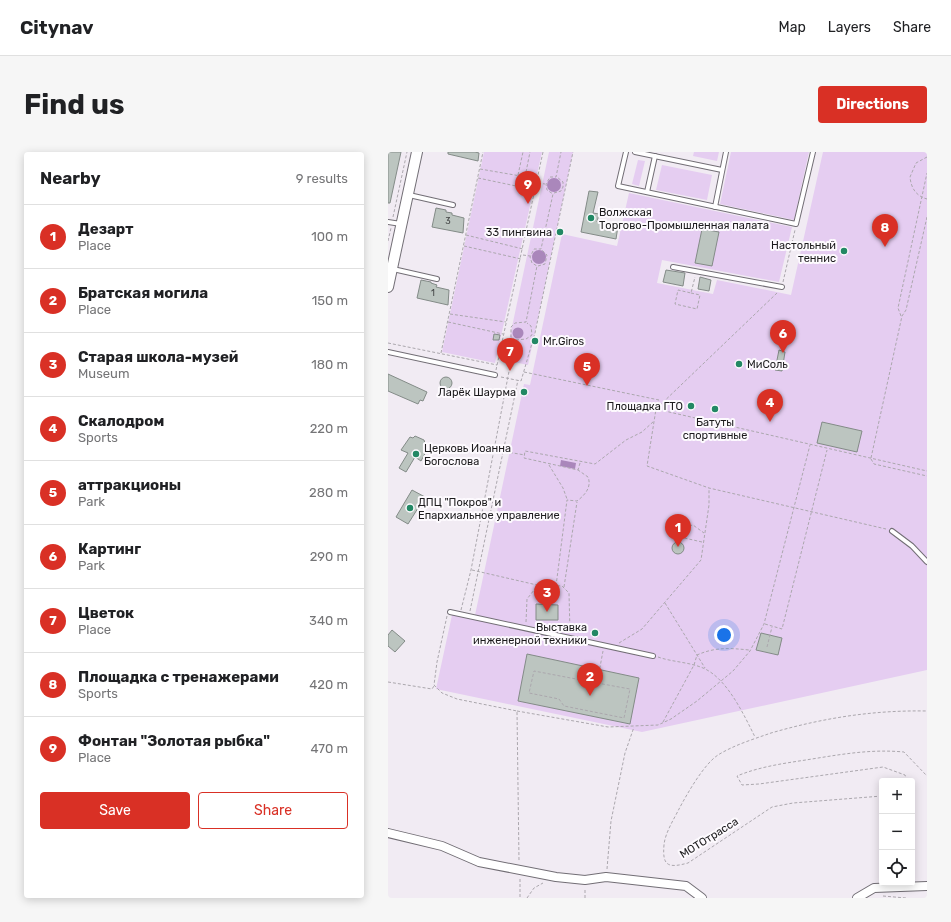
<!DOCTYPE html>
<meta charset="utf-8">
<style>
:root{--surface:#fff;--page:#f6f6f6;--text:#202124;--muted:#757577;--line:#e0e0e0;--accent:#d93025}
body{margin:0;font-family:Rubik,sans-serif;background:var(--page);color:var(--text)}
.controls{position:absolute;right:12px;bottom:12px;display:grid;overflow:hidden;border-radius:4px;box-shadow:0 2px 10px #0003}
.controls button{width:36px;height:36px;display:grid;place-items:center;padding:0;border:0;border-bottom:1px solid var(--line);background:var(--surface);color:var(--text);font:20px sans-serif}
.you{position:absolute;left:336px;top:483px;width:14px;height:14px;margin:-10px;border:3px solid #fff;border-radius:50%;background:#1a73e8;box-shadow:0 0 0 6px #1a73e833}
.badge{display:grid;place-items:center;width:26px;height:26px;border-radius:50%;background:var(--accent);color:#fff;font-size:13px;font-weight:700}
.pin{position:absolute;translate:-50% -33px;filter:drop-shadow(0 1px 2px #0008)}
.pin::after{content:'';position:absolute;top:21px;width:14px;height:12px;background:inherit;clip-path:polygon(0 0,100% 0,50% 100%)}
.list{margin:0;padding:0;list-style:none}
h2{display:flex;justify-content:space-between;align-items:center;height:52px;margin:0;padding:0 16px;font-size:17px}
h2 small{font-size:13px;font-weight:400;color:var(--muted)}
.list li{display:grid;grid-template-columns:26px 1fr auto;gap:12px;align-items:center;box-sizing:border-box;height:64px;padding:0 16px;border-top:1px solid var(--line)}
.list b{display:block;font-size:15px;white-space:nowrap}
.list p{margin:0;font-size:13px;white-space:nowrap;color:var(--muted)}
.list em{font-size:13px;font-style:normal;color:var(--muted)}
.actions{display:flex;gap:8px;padding:12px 16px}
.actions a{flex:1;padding:9px 0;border:1px solid var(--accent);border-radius:4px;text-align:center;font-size:14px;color:var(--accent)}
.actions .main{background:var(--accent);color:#fff}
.icon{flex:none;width:22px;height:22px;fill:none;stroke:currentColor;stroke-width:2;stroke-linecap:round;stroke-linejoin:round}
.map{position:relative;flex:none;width:539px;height:746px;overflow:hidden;border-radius:4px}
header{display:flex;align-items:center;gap:24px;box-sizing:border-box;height:56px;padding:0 20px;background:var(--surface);border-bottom:1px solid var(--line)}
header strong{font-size:19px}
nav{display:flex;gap:22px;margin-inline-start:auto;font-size:14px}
.intro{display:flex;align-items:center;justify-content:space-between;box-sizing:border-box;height:96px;padding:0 24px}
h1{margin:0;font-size:28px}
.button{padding:10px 18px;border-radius:4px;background:var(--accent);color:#fff;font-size:14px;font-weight:700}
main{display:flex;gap:24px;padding:0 24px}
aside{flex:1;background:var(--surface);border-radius:4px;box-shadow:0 2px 10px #0003}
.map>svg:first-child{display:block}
.green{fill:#e5cdf1}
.water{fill:#aa87bb}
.building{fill:#bcc5c0;stroke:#838b87}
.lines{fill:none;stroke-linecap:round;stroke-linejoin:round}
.service-casing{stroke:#726e75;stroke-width:6}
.minor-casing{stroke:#726e75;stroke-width:10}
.tertiary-casing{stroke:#726e75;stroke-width:12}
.path{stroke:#aba7ad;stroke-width:1;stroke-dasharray:3 2;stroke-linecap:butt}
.service{stroke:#fff;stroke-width:4}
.minor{stroke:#fff;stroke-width:8}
.tertiary{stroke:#fff;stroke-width:10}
.poi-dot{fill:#228864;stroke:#fdfafe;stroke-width:1.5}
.labels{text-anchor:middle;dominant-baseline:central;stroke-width:4;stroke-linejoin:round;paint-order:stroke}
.number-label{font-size:9px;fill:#434545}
.poi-label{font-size:11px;fill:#1b1a1c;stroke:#fdfafe;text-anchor:start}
.street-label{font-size:11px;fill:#1b1a1c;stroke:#fdfafe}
</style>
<header>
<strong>Citynav</strong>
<nav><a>Map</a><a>Layers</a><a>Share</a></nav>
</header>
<div class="intro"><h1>Find us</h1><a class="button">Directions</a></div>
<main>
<aside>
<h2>Nearby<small>9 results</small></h2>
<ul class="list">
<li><span class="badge">1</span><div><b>Дезарт</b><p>Place</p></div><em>100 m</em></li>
<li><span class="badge">2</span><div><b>Братская могила</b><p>Place</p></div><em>150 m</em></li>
<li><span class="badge">3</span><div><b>Старая школа-музей</b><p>Museum</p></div><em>180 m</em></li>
<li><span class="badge">4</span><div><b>Скалодром</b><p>Sports</p></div><em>220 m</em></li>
<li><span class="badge">5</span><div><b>аттракционы</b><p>Park</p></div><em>280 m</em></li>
<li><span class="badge">6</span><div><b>Картинг</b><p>Park</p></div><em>290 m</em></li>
<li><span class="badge">7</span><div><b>Цветок</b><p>Place</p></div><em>340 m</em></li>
<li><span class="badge">8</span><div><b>Площадка с тренажерами</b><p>Sports</p></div><em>420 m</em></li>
<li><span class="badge">9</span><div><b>Фонтан &quot;Золотая рыбка&quot;</b><p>Place</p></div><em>470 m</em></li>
</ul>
<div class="actions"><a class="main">Save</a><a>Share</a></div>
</aside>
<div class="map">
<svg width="539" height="746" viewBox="0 0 539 746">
<rect width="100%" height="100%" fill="#f1ebf3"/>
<g class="green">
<path d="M96 0H154L107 211 54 200Z"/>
<path d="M161 0H185L140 213 117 208Z"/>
<path d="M306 0H331L329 9 305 4Z"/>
<path d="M343 0H421L406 68 332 52Z"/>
<path d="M435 0H539V518L254 580 48 537 64 463 86 468 136 232 142 233 174 82 229 94 241 41 404 75 391 130 274 108 269 131 325 142 329 128 403 143Z"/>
<path d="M250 8 257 9 251 34 244 32Z"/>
<path d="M274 13 324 23 319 48 268 38Z"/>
</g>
<g class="water">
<circle cx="166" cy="33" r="7"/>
<circle cx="151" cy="105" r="7"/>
<circle cx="130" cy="181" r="5.5"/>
<path d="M173 308 188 311 187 317 172 314Z"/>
</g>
<g class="building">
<path d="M0 0H13L2 51H0Z"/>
<path d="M60 0H87L91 1 90 9 60 2Z"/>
<path d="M201 39 210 40 205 61 211 62 209 70 230 74 228 87 193 80Z"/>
<path d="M48 56 58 58V60L64 61V63L76 66 75 81 44 75Z"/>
<path d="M314 77 331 80 324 114 307 111Z"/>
<path d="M278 118 297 121 295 134 275 130Z"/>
<path d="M312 125 323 128 321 139 310 137Z"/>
<path d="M33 128 43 130V131L49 133 48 135 61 138 60 153 29 146Z"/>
<path d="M106 182 112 183 111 188H105Z"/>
<path d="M391 198 397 200 394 219 387 218Z"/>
<path d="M0 222 39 240 35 249 32 248 30 252 0 239Z"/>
<circle cx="58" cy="231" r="6"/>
<path d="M434 270 474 279 469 300 429 291Z"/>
<path d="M27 284 36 288 39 298 33 309 27 305 18 320 11 316 20 301 13 298 22 285 25 286Z"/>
<path d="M24 338 37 345 20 372 8 365Z"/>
<circle cx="290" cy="396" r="6"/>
<path d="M148 452 170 453V468H148Z"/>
<path d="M4 478 17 489 7 500 0 494V483Z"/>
<path d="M373 481 394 486 390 503 368 498Z"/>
<path d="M139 502 251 526 242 572 130 549Z"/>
</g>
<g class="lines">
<defs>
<g id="service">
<path d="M238 0 230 34 408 72 425 0"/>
<path d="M247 0 334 18"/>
<path d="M259 40 267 4"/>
<path d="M21 43 65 53"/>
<path d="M327 55 338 0"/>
<path d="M0 70 13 72"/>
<path d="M285 115 394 135"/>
<path d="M5 117 49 127"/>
<path d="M0 200 107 223"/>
<path d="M504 379 524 394 539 410"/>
<path d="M62 460 265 504"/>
</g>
<g id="minor">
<path d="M0 681 54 694 91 710 168 725 197 728 218 725 298 734 314 746"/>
<path d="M469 746 486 736 539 734"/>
</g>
<path id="tertiary" d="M0 135 29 0"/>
</defs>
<use href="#service" class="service-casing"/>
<use href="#minor" class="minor-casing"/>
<use href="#tertiary" class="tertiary-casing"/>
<g class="path">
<path d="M539 5 528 11 522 25C523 36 528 44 539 47"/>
<path d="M92 17 150 27"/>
<path d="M130 23 135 0"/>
<path d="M137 25 142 0"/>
<path d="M90 26 147 38"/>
<path d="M150 31 157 32"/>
<path d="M166 41 173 39 175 35V30L169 25"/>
<path d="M5 65 19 0"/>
<path d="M78 83 135 97"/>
<path d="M0 89 3 76"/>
<path d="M76 94 133 107"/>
<path d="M135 103 142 104"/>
<path d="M150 114 157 112 159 103 153 97"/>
<path d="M395 130 407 78"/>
<path d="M303 141 312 143 309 157 287 152 290 138 303 141 307 125"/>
<path d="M389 141 268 257 259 314 321 336 498 377"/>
<path d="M62 162 118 170"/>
<path d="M513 164 510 156 539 21"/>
<path d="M60 170 115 182"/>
<path d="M128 188 138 187 144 183 143 174 139 171"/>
<path d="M0 191 109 213"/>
<path d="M53 201 95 0"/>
<path d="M108 218 155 0"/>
<path d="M136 220 271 248 268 257 539 319"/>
<path d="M113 225 133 229 147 181 185 0"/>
<path d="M107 298 137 303"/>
<path d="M483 306 514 164 518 158 539 65"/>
<path d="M483 307 486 312 539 324"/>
<path d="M192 311 190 318 136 306 137 299 207 312 238 288 254 280 266 269"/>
<path d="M161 313 175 336 179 347"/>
<path d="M314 390 292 385 288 381 290 376 305 373 316 381"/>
<path d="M84 418 149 433"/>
<path d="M168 434 179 348 189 349C197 343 204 335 200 325L190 318"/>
<path d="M176 435 189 350"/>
<path d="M277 451 317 516"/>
<path d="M73 458 83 418 127 188 123 185V175L127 171 138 170 149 114 144 111 142 105 146 97H153L165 42 159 38 158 32 162 25H168L173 0"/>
<path d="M82 459 130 228"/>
<path d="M59 464 49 510 46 533 54 541 69 547 129 559 131 709"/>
<path d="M138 470 139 447 150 433 174 434 181 441 182 481"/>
<path d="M377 472 394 477 439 298"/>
<path d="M231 491 254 477 313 408 321 353V336"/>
<path d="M379 495 384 475"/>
<path d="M270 505C284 510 301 510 315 516 339 526 356 563 367 585"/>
<path d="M0 530 44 537 46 534"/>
<path d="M209 531 242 537 236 566 176 554 171 547 141 541 146 519 209 531 215 499"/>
<path d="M129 559 220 575 270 573 283 567 309 549 345 519 362 499 376 472 422 293"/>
<path d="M275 570 306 513 309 503C327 495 342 496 361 498"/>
<path d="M519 629 517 623 495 615 371 632 354 633 349 624C373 614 399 611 424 607 455 602 484 597 516 600L539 624"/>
<path d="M494 644 405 651 384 655 300 711C281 716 274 715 276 693 277 681 286 667 291 657 299 642 316 612 330 603 346 593 366 587 383 581 435 566 485 558 539 559"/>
<path d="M219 717 223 669 237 601 246 575"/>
<path d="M132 727V746"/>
<path d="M495 744 518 746"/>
<path d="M139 746 146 736 155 731"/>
<path d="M197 746V737"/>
</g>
<use href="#service" class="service"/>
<use href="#minor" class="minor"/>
<use href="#tertiary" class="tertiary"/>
</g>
<g class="poi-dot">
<circle cx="203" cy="66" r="4"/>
<circle cx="172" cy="80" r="4"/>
<circle cx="456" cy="99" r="4"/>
<circle cx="147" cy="189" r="4"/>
<circle cx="351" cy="212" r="4"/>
<circle cx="136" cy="240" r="4"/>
<circle cx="303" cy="254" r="4"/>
<circle cx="327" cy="257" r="4"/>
<circle cx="28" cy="302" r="4"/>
<circle cx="22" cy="356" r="4"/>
<circle cx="207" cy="481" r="4"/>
</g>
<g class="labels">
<g class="number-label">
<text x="60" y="69">3</text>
<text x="45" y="141">1</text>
</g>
<g class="poi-label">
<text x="211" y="60">Волжская<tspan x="211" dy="13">Торгово-Промышленная палата</tspan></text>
<text x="164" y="80" text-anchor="end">33 пингвина</text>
<text x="448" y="93" text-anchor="end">Настольный<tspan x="448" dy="13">теннис</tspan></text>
<text x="155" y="189">Mr.Giros</text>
<text x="359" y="212">МиСоль</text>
<text x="128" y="240" text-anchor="end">Ларёк Шаурма</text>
<text x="295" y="254" text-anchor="end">Площадка ГТО</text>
<text x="327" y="270" text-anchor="middle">Батуты<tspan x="327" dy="13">спортивные</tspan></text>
<text x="36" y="296">Церковь Иоанна<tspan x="36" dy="13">Богослова</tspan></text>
<text x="30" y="350">ДПЦ "Покров" и<tspan x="30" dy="13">Епархиальное управление</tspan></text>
<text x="199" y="475" text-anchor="end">Выставка<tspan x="199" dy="13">инженерной техники</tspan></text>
</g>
<g class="street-label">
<text transform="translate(321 686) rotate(-32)">МОТОтрасса</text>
</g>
</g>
</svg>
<div class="controls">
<button>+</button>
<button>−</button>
<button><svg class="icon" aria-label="locate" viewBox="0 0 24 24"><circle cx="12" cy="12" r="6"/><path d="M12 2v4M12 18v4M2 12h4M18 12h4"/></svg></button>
</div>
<div class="you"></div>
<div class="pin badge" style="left:290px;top:395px">1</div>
<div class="pin badge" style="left:202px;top:544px">2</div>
<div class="pin badge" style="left:159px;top:460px">3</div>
<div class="pin badge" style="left:382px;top:270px">4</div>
<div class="pin badge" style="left:199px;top:234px">5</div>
<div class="pin badge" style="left:395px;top:201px">6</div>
<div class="pin badge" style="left:122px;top:219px">7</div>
<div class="pin badge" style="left:497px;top:95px">8</div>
<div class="pin badge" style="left:140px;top:52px">9</div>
</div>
</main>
